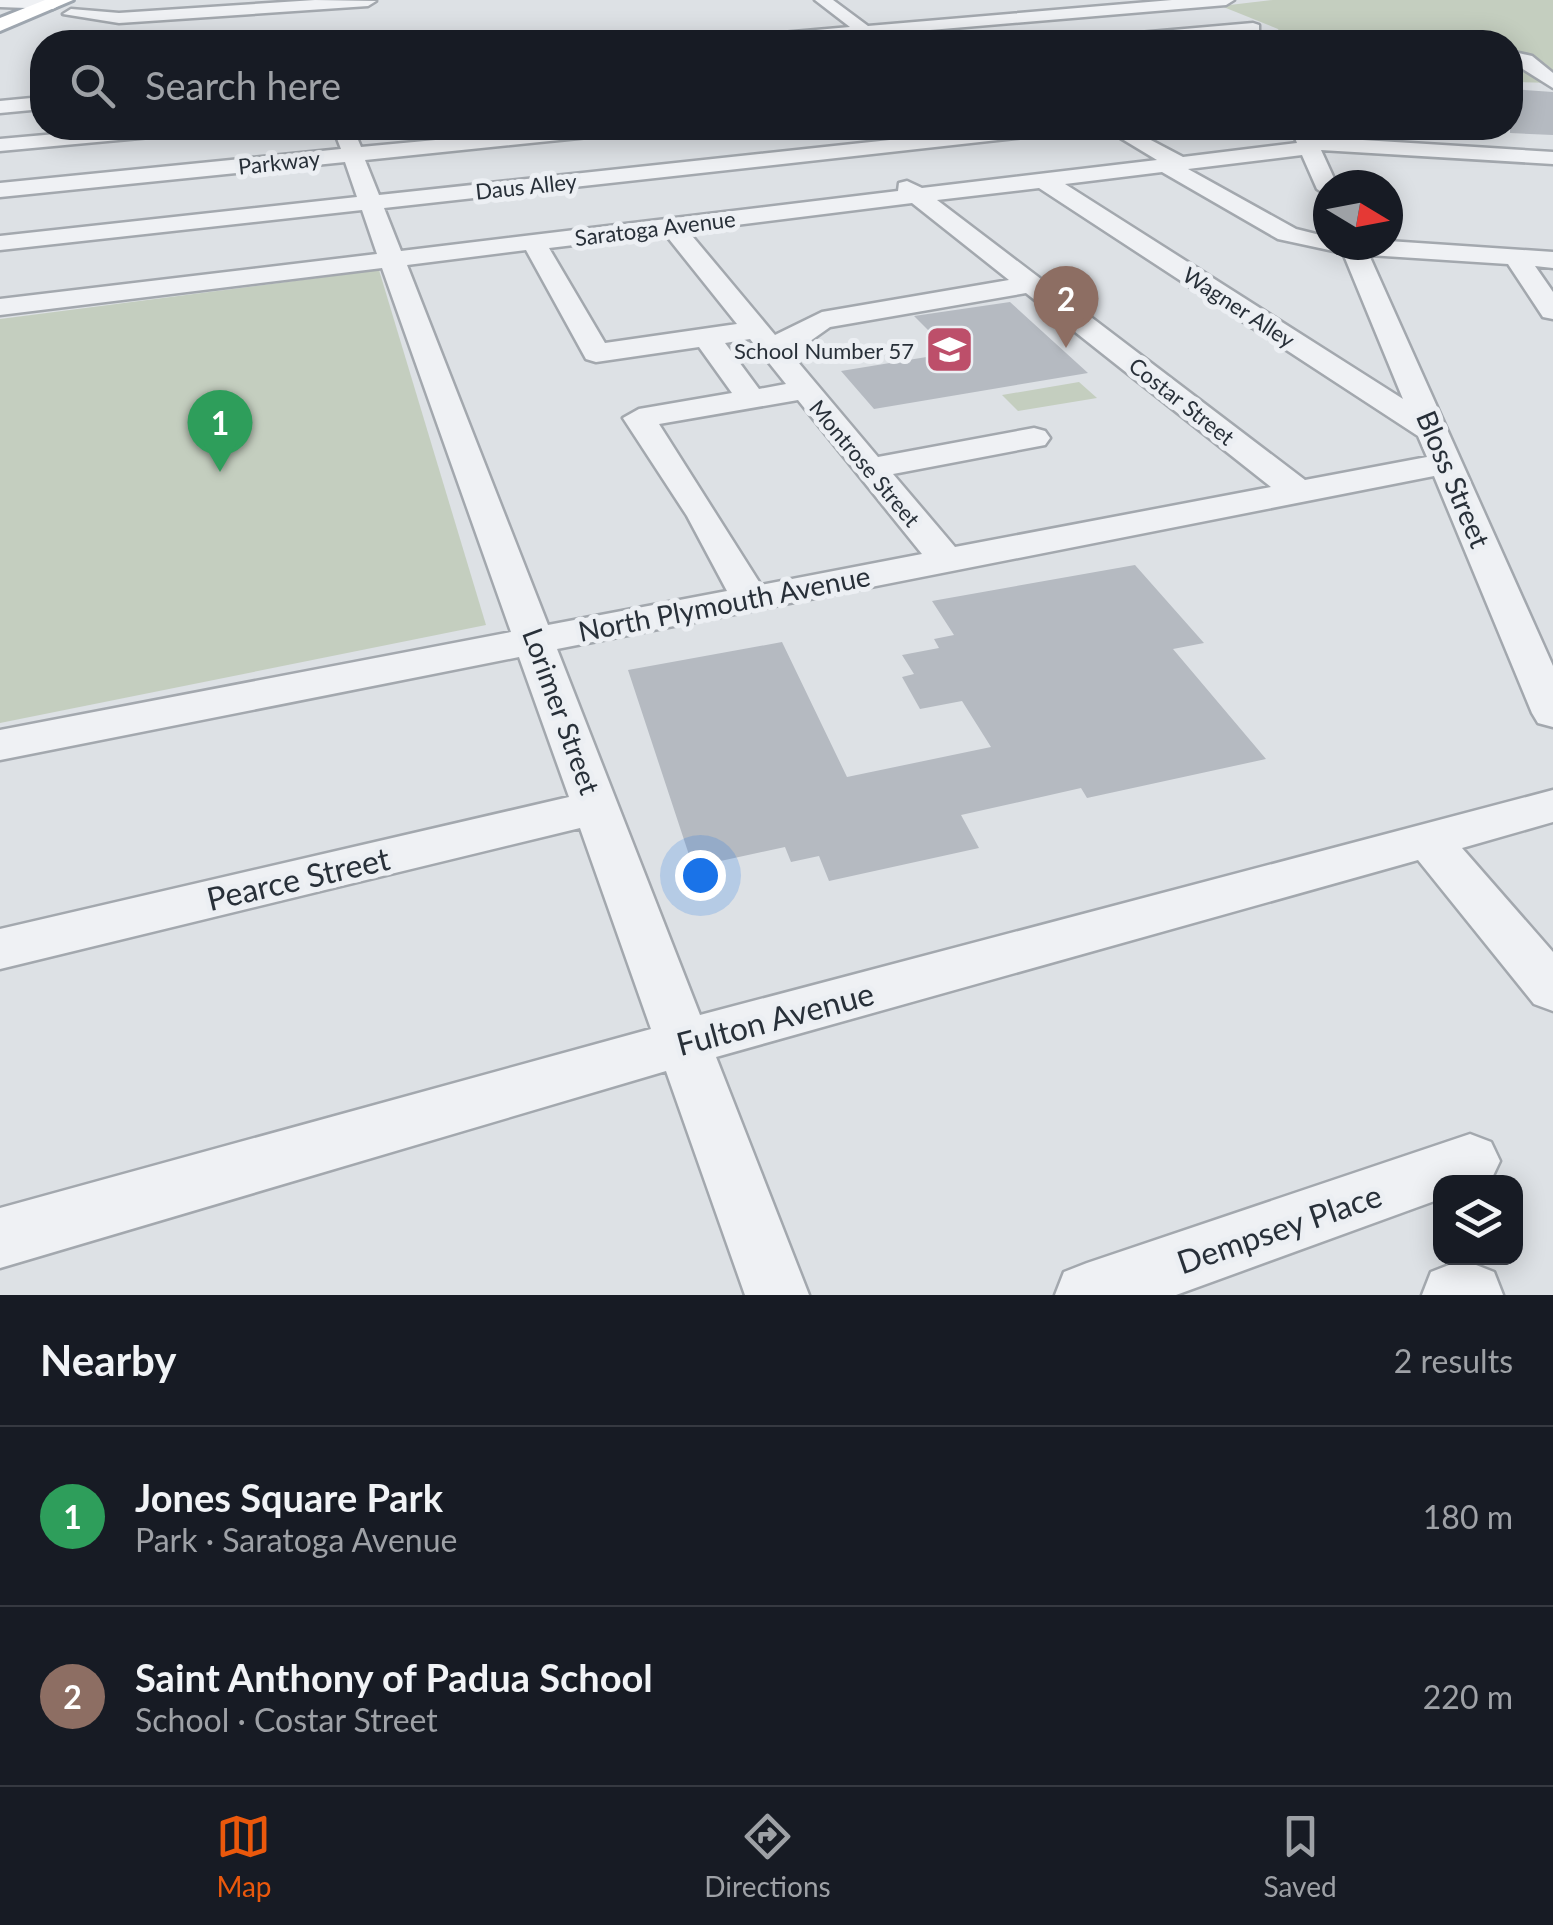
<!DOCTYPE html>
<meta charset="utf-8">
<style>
:root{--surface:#171b24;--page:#242831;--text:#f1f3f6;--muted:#9ea1a6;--line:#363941;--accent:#ea580c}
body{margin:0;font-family:Lato,sans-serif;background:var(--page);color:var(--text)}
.controls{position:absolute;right:30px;bottom:30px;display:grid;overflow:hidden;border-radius:20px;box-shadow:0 5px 25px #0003}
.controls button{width:90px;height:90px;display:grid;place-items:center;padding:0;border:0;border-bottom:2px solid var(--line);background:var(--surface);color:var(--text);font:50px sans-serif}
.compass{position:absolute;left:1313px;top:170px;width:90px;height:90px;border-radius:50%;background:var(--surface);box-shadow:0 5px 25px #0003;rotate:100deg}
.you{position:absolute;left:700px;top:875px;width:35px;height:35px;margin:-25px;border:8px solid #fff;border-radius:50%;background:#1a73e8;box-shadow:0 0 0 15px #1a73e833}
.badge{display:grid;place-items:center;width:65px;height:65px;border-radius:50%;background:var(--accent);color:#fff;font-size:32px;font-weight:700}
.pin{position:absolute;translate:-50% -82px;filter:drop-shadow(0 2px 5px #0008)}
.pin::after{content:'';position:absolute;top:52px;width:35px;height:30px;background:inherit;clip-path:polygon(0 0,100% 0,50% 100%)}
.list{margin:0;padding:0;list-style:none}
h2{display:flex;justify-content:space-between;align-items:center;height:130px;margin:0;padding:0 40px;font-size:42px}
h2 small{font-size:32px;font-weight:400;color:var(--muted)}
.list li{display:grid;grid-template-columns:65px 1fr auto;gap:30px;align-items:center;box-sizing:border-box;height:180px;padding:0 40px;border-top:2px solid var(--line)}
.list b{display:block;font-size:38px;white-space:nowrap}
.list p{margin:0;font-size:32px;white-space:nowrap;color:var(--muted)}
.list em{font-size:32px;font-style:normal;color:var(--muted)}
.icon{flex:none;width:55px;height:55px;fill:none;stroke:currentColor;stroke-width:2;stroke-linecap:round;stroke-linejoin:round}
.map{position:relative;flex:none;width:1553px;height:1295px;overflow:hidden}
.search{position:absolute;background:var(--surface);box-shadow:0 5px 25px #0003;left:30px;right:30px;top:30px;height:110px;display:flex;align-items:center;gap:25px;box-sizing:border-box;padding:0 35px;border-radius:40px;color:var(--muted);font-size:38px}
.sheet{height:490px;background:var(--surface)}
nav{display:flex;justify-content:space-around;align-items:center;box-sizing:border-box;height:140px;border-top:2px solid var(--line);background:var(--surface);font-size:28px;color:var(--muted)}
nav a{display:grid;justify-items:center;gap:5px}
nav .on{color:var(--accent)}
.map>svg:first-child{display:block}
.green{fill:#c4cebf}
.building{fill:#b5bac1}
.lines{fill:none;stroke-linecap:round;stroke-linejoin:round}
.minor-casing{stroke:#a3a8ae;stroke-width:5}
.major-casing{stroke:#9ea6af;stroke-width:6}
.minor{fill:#eff1f4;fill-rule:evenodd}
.major{fill:#fff;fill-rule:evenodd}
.labels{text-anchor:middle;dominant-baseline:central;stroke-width:10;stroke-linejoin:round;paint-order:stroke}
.far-street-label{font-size:22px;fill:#283039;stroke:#eceff3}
.far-poi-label{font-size:22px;fill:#283039;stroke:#eceff3;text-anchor:end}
.street-label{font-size:28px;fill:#283039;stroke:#eceff3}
.near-street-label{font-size:32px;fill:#283039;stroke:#eceff3}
</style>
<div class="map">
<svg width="1553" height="1295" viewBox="0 0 1553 1295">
<rect width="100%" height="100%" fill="#dde1e5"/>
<g class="green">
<path d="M1273 0H1553V83L1511 82 1510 42H1285L1278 29 1221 6Z"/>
<path d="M379 270 486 625 0 723V319Z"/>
<path d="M1079 382 1097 398 1018 411 1002 395Z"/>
</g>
<g class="building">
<path d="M1510 89 1553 92V135L1510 133Z"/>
<path d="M1010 302 1088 373 874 409 841 371 951 353 914 316Z"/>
<path d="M1135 565 1204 643 1173 649 1266 759 1087 798 1081 788 961 815 979 848 829 881 819 856 791 862 785 847 693 867 628 670 782 642 847 777 991 747 962 701 920 709 902 677 914 674 902 655 939 648 934 639 954 635 932 601Z"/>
</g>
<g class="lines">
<defs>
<g id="minor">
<path d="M0 0H55L61 4 53 9 0 7Z"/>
<path d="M315 0 376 1 368 6 119 23 63 14 71 9 119 13Z"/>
<path d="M815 0H833L868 26 1172 0H1234L1226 5 789 42H729L737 37 850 27Z"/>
<path d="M1253 23 1259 25V31L1144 42H1085L1093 37Z"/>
<path d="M364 37H471L479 42H356Z"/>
<path d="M1510 51 1532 56 1553 73V88L1510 61Z"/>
<path d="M42 97V109L0 113V101Z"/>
<path d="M123 128H193L183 134 0 151V139Z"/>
<path d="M333 128H353L361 147 562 128H628L618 134 365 160 379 195 1001 128H1062L1052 134 384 208 401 251 898 191 899 183 907 181 922 188 1157 160 1104 128H1128L1183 157 1297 143 1291 128H1311L1315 137 1553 152V164L1321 150 1337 185H1328V196L1317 189 1302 155 1188 169 1296 229 1328 237V245H1388V241L1553 252V268L1535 266 1553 292V319L1543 317 1508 264 1369 255 1553 666V727L1538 723 1532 713 1434 476 557 649 700 1015 1553 790V822L1462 848 1553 952V1011L1534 1004 1418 860 716 1057 809 1295H745L666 1071 0 1268V1208L651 1029 580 828 0 969V929L569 797 519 657 0 760V730L511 632 382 268 0 315V299L377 254 362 210 0 250V236L357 197 345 162 0 197V183L341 149ZM1162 172 1278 239 1343 253 1403 399 1065 184ZM1039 188 1418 436 1427 457 1305 480 937 200ZM912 203 1009 280 822 312 775 335 688 231ZM665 234 737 324 605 343 549 248ZM526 250 586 359 596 362 699 347 732 393 639 409 623 418 687 516 727 591 548 625 407 265ZM1026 293 1271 487 955 547 893 474 1045 445 1050 438 1045 431 1034 428 878 457 787 349 806 344 830 327ZM750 339 786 384 759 389 725 343ZM798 400 922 554 761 585 659 424Z"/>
<path d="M1470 1134 1491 1142 1500 1161 1491 1180 1440 1182V1199L1176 1295H1055L1064 1272 1087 1263Z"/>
<path d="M1454 1263H1471L1494 1272 1503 1295H1422L1431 1272Z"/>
</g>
<path id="major" d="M45 0H73L0 31V18Z"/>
</defs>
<use href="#minor" class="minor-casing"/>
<use href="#major" class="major-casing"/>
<use href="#minor" class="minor"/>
<use href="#major" class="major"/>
</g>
<defs>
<symbol id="school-square" viewBox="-11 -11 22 22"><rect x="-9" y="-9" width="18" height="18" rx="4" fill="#bd4f6a" stroke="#eceff3"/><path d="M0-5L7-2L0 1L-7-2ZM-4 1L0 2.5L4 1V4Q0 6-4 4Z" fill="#fff"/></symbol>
</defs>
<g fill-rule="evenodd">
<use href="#school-square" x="922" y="322" width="55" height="55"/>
</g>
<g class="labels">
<g class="far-street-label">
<text transform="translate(279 162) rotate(-6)">Parkway</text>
<text transform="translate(526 186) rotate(-6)">Daus Alley</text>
<text transform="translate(655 228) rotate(-7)">Saratoga Avenue</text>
<text transform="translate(1239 307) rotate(33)">Wagner Alley</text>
<text transform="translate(1182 401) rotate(38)">Costar Street</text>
<text transform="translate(865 463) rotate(50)">Montrose Street</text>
</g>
<g class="far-poi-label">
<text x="914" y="350">School Number 57</text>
</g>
<g class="street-label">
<text transform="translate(1454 479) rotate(67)">Bloss Street</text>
<text transform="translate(724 603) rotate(-11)">North Plymouth Avenue</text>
<text transform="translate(562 711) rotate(70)">Lorimer Street</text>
</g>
<g class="near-street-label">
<text transform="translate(298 878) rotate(-13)">Pearce Street</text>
<text transform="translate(775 1018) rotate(-15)">Fulton Avenue</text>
<text transform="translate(1279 1228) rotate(-19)">Dempsey Place</text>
</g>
</g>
</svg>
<div class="controls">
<button><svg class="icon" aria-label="layers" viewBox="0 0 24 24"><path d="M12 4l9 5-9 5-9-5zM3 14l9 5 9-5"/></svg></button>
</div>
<svg class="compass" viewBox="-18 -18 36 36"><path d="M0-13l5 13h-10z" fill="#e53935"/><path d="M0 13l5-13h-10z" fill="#9ea1a6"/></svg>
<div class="you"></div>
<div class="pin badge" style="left:220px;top:472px;background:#2e9e5b">1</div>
<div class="pin badge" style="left:1066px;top:348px;background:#8d6e63">2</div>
<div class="search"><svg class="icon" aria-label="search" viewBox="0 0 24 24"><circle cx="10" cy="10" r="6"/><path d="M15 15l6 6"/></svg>Search here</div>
</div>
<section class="sheet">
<h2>Nearby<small>2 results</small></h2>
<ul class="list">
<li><span class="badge" style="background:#2e9e5b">1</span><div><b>Jones Square Park</b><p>Park · Saratoga Avenue</p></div><em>180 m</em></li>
<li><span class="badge" style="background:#8d6e63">2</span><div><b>Saint Anthony of Padua School</b><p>School · Costar Street</p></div><em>220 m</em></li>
</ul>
</section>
<nav>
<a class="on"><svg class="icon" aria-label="map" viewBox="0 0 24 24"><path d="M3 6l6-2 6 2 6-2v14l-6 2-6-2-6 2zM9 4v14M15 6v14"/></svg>Map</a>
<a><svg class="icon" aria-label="directions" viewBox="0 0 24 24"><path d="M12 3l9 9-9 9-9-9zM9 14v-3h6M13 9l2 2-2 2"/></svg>Directions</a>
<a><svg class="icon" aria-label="saved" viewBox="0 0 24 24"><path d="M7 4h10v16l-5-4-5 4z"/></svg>Saved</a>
</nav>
